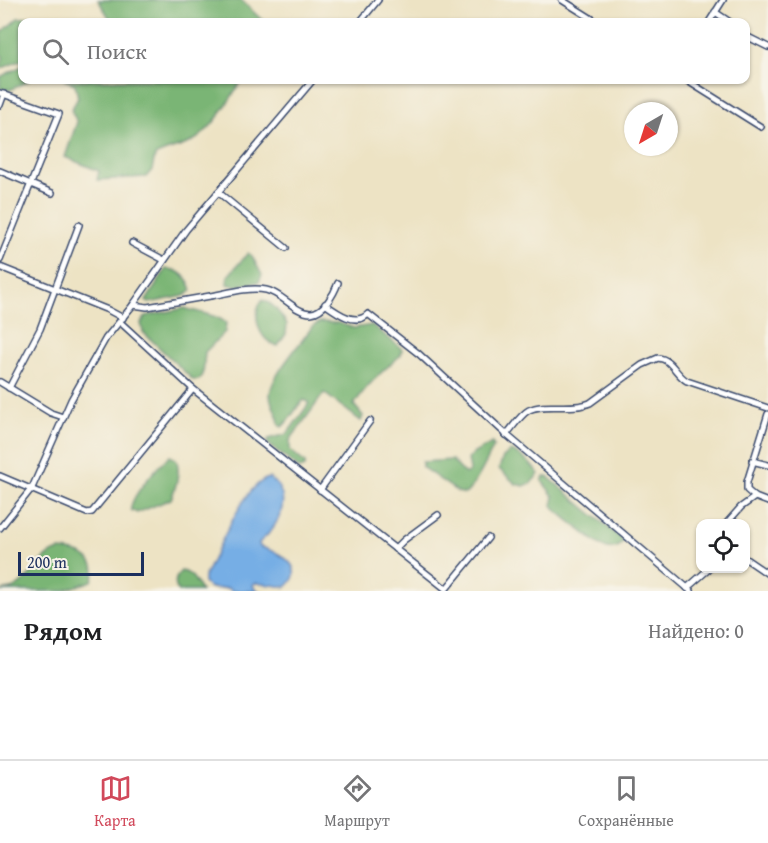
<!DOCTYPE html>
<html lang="ru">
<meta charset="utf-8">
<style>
:root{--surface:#fff;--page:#f6f6f6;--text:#202124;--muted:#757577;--line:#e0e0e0;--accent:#d1495b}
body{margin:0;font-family:"Gentium Book Plus",serif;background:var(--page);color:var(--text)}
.controls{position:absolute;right:18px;bottom:18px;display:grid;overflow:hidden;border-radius:12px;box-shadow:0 2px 4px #0004}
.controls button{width:54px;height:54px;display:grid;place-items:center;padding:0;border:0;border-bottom:2px solid var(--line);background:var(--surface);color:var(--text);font:30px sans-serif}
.compass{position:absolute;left:624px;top:102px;width:54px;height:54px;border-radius:50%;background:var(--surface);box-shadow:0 2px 4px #0004;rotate:219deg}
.scale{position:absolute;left:18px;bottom:15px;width:126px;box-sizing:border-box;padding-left:6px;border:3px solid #1b2f5e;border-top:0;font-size:16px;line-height:21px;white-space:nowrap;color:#1b2f5e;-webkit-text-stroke:4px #f7f3e8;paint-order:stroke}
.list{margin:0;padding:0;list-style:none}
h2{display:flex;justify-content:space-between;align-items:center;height:78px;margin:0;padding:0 24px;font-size:26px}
h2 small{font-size:20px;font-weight:400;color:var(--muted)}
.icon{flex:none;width:33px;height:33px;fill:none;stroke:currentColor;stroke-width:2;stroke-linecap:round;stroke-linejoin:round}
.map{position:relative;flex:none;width:768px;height:591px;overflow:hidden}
.search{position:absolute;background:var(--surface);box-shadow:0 2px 4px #0004;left:18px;right:18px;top:18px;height:66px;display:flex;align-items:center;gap:15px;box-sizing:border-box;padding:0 21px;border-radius:12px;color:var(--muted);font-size:22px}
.sheet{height:168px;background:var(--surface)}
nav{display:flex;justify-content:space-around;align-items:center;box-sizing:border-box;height:84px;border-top:2px solid var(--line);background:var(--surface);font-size:16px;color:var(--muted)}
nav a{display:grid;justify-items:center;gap:3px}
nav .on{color:var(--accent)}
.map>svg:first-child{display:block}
.forest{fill:#7ab574;stroke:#4a7269;stroke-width:1.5}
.water{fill:#76aee5;stroke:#486ea2;stroke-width:1.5}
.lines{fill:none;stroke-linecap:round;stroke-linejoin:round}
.minor-casing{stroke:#3a4a6d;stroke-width:8}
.minor{stroke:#fff;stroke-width:5}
</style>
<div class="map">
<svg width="768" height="591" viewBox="0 0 768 591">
<rect width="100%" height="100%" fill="#f7f3e8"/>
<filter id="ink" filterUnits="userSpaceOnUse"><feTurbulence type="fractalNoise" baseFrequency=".0167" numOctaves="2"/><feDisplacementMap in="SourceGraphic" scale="12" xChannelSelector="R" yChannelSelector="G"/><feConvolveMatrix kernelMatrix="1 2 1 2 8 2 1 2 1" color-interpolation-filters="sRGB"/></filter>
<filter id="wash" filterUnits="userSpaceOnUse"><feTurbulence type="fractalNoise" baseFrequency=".008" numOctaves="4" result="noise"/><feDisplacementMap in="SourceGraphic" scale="24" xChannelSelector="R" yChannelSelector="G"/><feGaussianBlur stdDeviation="1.35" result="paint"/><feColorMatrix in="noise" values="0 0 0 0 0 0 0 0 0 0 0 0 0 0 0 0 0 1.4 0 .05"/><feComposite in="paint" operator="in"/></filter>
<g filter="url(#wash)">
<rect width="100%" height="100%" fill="#ede3c4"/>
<g class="forest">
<path d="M98 0H241L264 22H112Z"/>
<path d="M32 17 34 22H22V60L0 69 3 57 0 53 2 32 18 18Z"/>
<path d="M22 66V80H30L10 90 0 89V77Z"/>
<path d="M64 80H242C230 99 212 132 191 142 180 148 167 149 155 156L152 170 146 177 97 180 99 171 65 157 77 122 71 110 78 98 75 84Z"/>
<path d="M248 253 252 256 262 275 259 282 235 286 227 284 228 276Z"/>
<path d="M166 269C178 268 190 279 192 291L184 296 149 303 146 301Z"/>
<path d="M262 300C273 302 281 315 287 324L286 334 278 346C259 341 251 316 262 300Z"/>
<path d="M185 308C198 313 216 314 226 323L225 332 205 352 203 375 199 380H193L143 332 141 323 146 316Z"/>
<path d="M320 322 338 323 354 328 372 325 402 349 401 355C384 370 366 385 354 405L363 416 361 421 324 393 290 440V450L305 463V467L300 469 267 443 268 439 287 434 308 405V402L304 400C295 408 291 419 282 427L279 425C279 413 270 406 270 394 271 376 301 343 312 327Z"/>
<path d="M492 443 494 446C489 457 474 488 465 494L458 492 422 467V462L452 460 464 473H467L470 470 468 459 474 453Z"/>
<path d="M511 451C524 456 530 463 539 474L531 483 524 486 516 484 499 469 503 457Z"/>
<path d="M170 456 176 459C181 471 176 487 171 499L137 513 131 510C129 497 160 464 170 456Z"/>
<path d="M544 477H548L623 540C621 548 611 550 604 547 592 541 566 518 555 509L552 505 554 497 542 481Z"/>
<path d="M60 550C78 551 101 558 92 581L62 591H0C3 590 10 590 14 588 32 580 40 554 60 550Z"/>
<path d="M181 571C193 573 195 581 201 591H178C173 583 175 577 181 571Z"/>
</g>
<path class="water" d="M269 478C290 492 284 515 269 533 266 537 262 539 259 543L260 547C279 551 309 568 286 587L256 583 253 584 254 588 259 591H233L228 588C219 588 211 591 204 583V577C218 553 243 484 269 478Z"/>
</g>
<g filter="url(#ink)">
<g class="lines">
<defs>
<g id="minor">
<path d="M562 0 597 22"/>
<path d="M715 12 730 22"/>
<path d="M360 22 378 0"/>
<path d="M709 22 723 0"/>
<path d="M746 36 768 47"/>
<path d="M686 80 761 127"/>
<path d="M0 93 59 114 0 260"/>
<path d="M0 105 4 94"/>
<path d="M0 171 52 193"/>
<path d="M218 192 286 248"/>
<path d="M132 243 164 260"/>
<path d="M0 267 108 310 123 318"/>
<path d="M325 304C336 312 356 327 368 314L419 354 508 436 691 591"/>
<path d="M133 305 147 307C170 303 193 299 216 295 231 292 250 287 266 290 282 293 295 313 311 313 324 312 334 294 338 283"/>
<path d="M120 322 193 389 446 589 488 538"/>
<path d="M0 382 51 413 63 417"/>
<path d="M9 388 40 329 79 225"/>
<path d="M768 414 747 482V490L755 497 768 502"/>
<path d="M506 435C513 427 520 415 529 410 545 402 571 411 590 403L642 365 658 358C672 359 675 374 687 381L768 408"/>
<path d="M752 461 768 465"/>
<path d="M0 476 87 513 92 512 193 389"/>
<path d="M320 490 370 421"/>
<path d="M726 524 741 507 755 497"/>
<path d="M0 528 32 488 71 400 106 338 133 305 186 230 313 80"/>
<path d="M395 549 404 540 438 515"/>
<path d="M746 559 768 574"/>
<path d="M687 588 710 568"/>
</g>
</defs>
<use href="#minor" class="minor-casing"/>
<use href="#minor" class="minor"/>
</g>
</g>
</svg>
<div class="controls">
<button><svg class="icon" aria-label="locate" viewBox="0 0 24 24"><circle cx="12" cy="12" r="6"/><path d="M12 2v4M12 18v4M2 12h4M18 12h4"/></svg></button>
</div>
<svg class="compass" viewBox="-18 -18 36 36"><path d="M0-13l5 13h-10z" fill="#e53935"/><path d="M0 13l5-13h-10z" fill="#757577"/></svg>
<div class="scale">200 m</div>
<div class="search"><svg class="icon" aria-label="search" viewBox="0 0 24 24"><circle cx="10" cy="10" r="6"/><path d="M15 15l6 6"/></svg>Поиск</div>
</div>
<section class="sheet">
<h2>Рядом<small>Найдено: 0</small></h2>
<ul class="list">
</ul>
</section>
<nav>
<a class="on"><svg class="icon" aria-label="map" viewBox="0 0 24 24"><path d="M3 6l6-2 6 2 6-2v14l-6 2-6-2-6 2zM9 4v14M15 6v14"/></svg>Карта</a>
<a><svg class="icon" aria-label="directions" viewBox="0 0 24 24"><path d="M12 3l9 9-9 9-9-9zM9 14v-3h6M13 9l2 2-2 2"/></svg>Маршрут</a>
<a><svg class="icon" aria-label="saved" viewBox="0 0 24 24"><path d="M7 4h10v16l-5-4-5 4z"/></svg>Сохранённые</a>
</nav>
